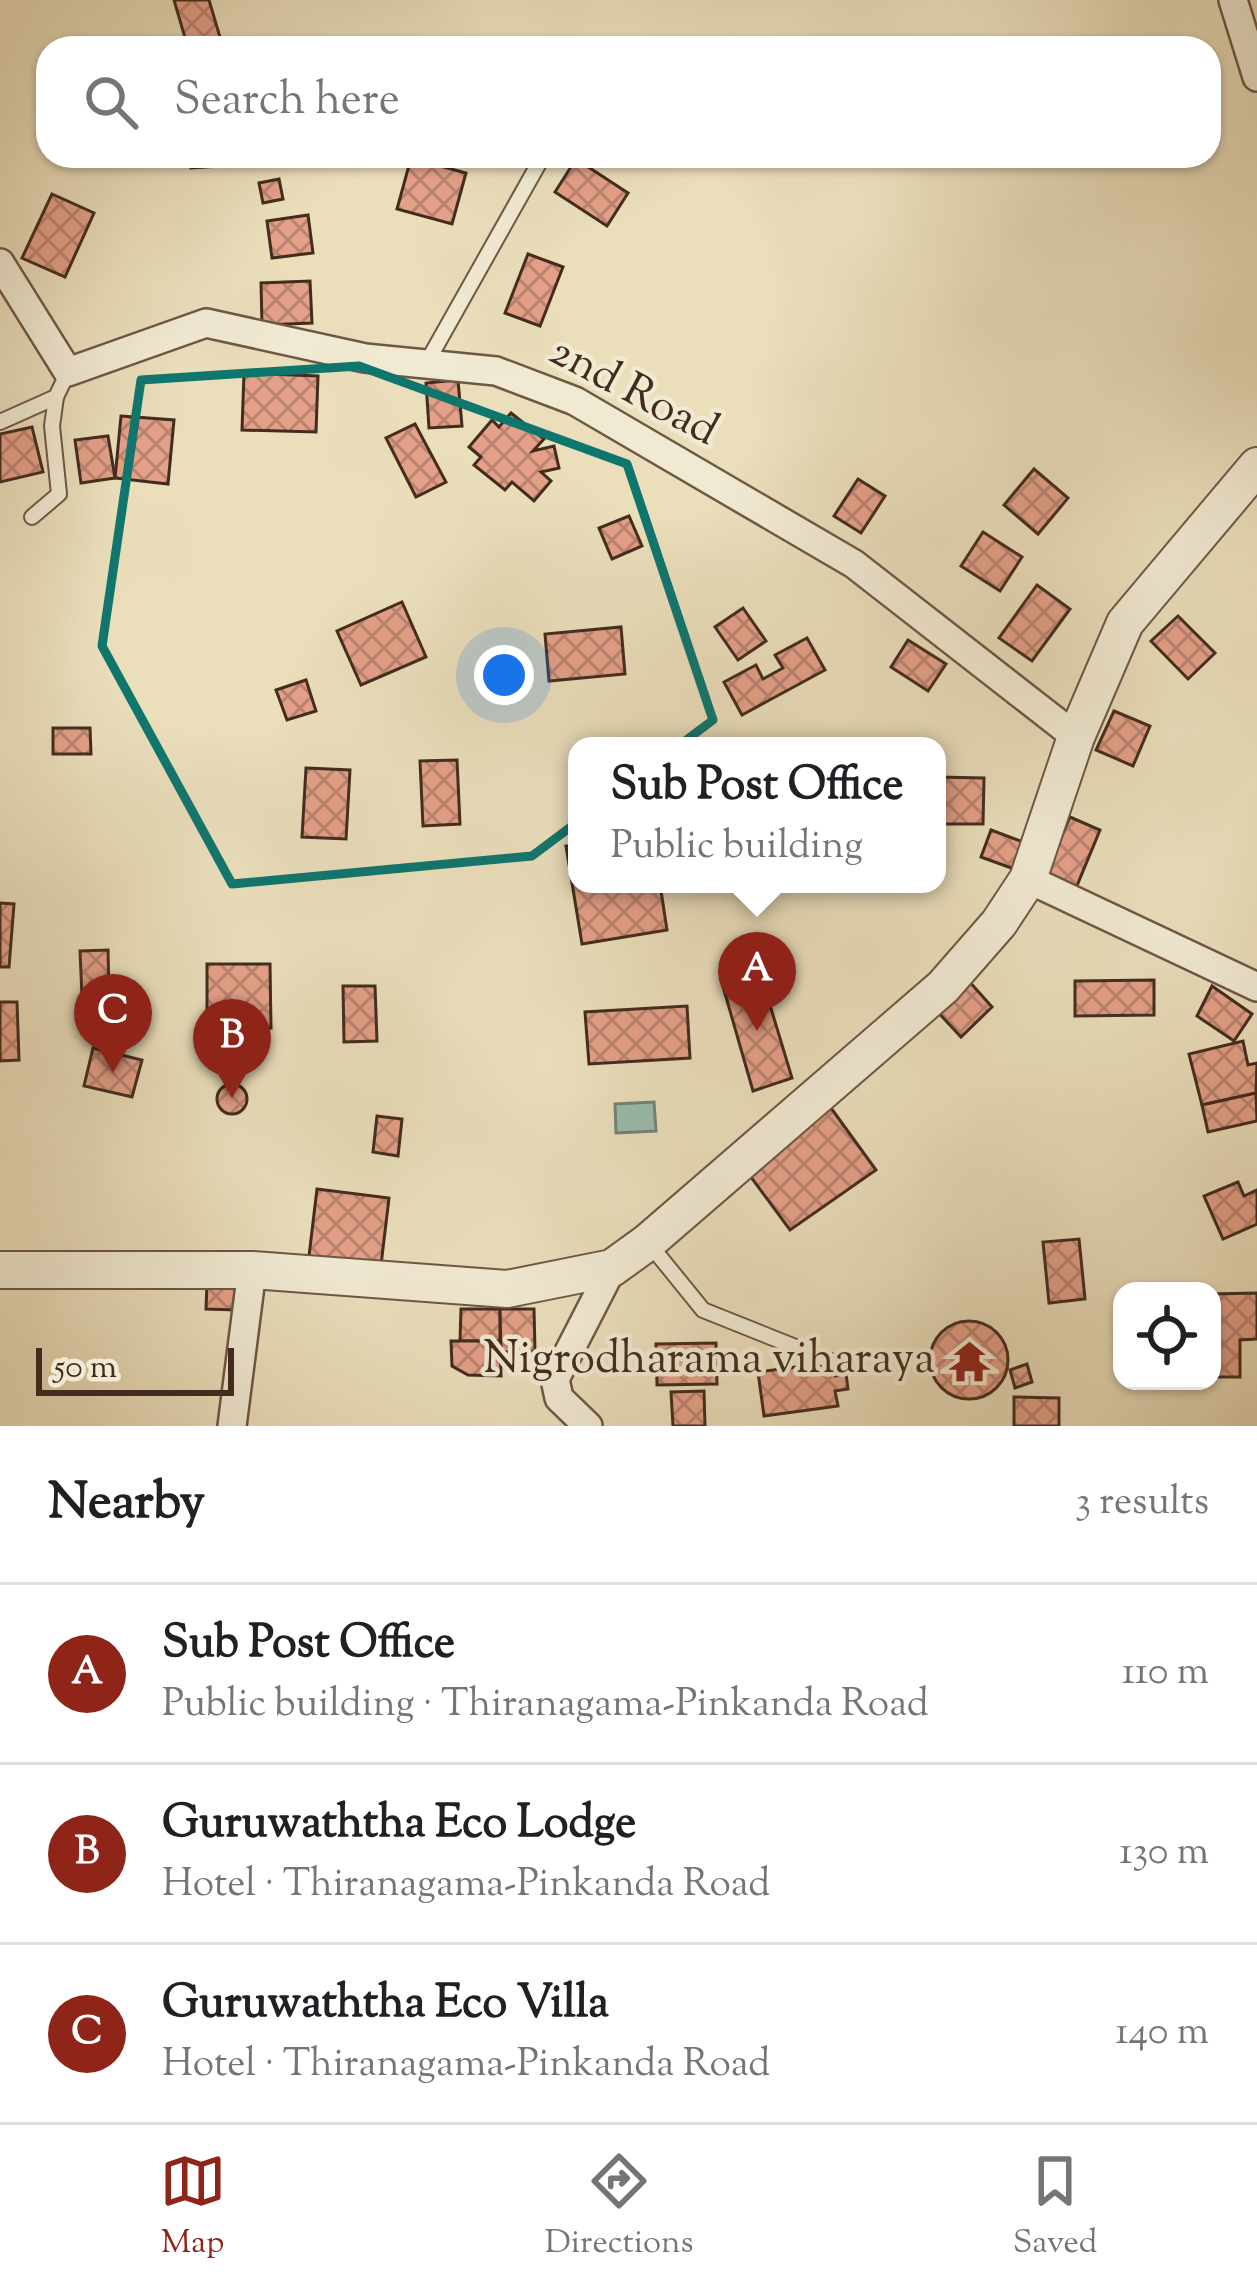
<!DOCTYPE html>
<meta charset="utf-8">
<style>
:root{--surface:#fff;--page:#f6f6f6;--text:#202124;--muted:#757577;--line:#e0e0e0;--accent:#8f2418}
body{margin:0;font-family:"Sorts Mill Goudy",serif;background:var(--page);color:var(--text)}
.controls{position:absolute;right:36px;bottom:36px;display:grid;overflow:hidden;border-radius:24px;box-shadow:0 3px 9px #0004}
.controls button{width:108px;height:108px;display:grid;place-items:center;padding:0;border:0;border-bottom:3px solid var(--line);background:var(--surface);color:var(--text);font:60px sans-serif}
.scale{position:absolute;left:36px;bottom:30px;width:198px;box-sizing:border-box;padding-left:12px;border:6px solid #432c1e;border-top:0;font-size:33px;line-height:42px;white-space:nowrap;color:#432c1e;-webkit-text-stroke:9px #f1ead3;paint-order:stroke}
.you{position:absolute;left:504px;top:675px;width:42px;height:42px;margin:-30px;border:9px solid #fff;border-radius:50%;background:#1a73e8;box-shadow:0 0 0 18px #1a73e833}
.badge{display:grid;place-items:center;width:78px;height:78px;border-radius:50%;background:var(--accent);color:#fff;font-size:39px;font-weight:700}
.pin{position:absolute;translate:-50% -99px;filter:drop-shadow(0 3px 6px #0008)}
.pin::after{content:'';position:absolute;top:63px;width:42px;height:36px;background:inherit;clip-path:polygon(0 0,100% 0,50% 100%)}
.popup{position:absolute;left:568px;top:737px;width:378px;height:156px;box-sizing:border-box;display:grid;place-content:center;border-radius:24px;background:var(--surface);filter:drop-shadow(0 3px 9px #0005);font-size:39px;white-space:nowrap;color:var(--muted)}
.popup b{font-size:45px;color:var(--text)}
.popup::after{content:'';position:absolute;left:50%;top:100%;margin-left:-24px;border:24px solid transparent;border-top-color:var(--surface)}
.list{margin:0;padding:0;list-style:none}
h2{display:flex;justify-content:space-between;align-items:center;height:156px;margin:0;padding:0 48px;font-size:51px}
h2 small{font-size:39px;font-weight:400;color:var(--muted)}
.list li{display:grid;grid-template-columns:78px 1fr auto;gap:36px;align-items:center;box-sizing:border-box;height:180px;padding:0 48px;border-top:3px solid var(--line)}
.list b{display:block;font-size:45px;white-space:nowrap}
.list p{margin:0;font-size:39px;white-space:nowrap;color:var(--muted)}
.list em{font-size:39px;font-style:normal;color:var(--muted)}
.icon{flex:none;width:66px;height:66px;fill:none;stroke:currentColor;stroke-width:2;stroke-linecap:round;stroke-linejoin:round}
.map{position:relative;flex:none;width:1257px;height:1426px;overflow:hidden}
.search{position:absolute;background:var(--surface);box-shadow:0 3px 9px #0004;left:36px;right:36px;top:36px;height:132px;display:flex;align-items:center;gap:30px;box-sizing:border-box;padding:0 42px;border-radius:36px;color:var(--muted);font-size:45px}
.sheet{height:696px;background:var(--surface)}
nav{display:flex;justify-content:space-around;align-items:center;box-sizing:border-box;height:168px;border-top:3px solid var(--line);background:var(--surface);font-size:33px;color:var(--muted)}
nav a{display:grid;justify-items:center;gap:6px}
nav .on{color:var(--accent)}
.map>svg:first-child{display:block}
.water{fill:#98bcad;stroke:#768274;stroke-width:3}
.building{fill:url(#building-cross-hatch);stroke:#432c1e;stroke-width:3}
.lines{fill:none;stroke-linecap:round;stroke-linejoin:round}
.service-casing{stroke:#6d5845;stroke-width:18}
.minor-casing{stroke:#6d5845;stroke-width:32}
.tertiary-casing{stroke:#6d5845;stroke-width:40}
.service{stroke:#f1ead3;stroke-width:14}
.minor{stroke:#f1ead3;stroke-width:27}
.tertiary{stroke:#f1ead3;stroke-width:36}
.marked{fill:none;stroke:#0f766e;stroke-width:9;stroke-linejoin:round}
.labels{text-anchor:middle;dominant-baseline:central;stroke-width:9;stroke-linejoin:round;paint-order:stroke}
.street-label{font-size:45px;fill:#432c1e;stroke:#f1ead3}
.poi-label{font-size:45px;fill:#432c1e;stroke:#f1ead3;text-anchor:end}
</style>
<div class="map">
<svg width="1257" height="1426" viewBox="0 0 1257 1426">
<defs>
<pattern id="building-cross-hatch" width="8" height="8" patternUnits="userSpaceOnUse" patternTransform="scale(3)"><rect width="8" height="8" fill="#e4a088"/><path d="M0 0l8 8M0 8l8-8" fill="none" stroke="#ba836f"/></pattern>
</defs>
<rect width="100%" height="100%" fill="#eadebb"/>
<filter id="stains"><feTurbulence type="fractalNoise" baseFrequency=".00167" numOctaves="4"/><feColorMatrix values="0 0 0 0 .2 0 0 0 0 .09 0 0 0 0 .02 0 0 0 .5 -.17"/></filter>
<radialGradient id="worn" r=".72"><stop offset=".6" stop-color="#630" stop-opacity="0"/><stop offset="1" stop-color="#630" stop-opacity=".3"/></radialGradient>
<path class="water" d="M654 1102 656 1131 616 1133 615 1104Z"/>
<g class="building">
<path d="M174 0H209L222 44 188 48Z"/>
<path d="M190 156H234L235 165 191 168Z"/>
<path d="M411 158 466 173 452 224 397 209Z"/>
<path d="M576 159 628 193 607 226 555 192Z"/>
<path d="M279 179 283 199 263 203 259 183Z"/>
<path d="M52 194 94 213 65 277 22 258Z"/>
<path d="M308 215 313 253 272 258 267 221Z"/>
<path d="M528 254 563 267 540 326 505 313Z"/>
<path d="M310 281 312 323 262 325 261 283Z"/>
<path d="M244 373 318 376 316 432 242 430Z"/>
<path d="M458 380 462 426 429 428 426 383Z"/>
<path d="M511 413 544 439 533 451 554 446 559 468 541 472 551 481 534 501 512 482 505 490 474 465 481 457 469 447 492 420 499 427Z"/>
<path d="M121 416 174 420 168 484 115 478Z"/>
<path d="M415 424 446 482 416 497 386 438Z"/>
<path d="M32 427 43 472 0 482V434Z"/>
<path d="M108 436 115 478 81 483 75 440Z"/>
<path d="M1034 469 1068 498 1038 534 1004 505Z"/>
<path d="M858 479 885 496 861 533 834 516Z"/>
<path d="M629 516 642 546 612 559 599 528Z"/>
<path d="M983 532 1022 557 1000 591 961 566Z"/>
<path d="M1037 585 1070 609 1032 661 999 638Z"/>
<path d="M402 602 426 657 361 685 337 631Z"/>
<path d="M743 608 766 641 738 660 715 627Z"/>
<path d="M1178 616 1215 653 1188 679 1151 641Z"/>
<path d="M621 627 625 674 549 681 545 634Z"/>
<path d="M807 638 825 670 742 715 724 682 756 665 763 679 783 668 775 655Z"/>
<path d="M908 640 946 664 928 691 891 667Z"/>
<path d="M306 680 316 711 287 720 276 690Z"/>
<path d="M1114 711 1150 726 1133 766 1096 750Z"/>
<path d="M53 728H90L91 754H53Z"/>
<path d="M457 760 460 824 423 826 420 761Z"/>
<path d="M306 768 350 770 346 839 302 837Z"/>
<path d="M937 777 984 778 983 824H937Z"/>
<path d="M1070 817 1100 830 1076 888 1045 875Z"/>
<path d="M991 830 1023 842 1014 869 981 857Z"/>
<path d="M577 845V884H660L667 930 582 944 566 846Z"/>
<path d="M0 903 14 904 9 967H0Z"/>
<path d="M108 950 109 996 82 997 80 951Z"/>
<path d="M207 964H270L271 1028H207Z"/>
<path d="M760 972 792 1078 753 1091 722 983Z"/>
<path d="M967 979 992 1007 961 1037 935 1009Z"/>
<path d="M1154 980V1015L1075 1016V981Z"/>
<path d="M343 986H375L377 1041 344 1042Z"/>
<path d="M1212 986 1252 1014 1234 1041 1197 1016Z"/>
<path d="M0 1002H17L19 1060 0 1061Z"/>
<path d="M687 1006 690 1058 589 1064 585 1012Z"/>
<path d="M1243 1041 1248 1065 1257 1063 1256 1093 1202 1105 1189 1054Z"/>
<path d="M93 1048 142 1060 132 1097 84 1086Z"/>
<circle cx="232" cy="1099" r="15"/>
<path d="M1256 1093 1257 1121 1208 1132 1202 1105Z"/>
<path d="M831 1108 876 1170 790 1230 745 1169Z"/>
<path d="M377 1116 402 1119 398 1156 373 1152Z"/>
<path d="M1238 1182 1244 1196 1257 1190V1224L1223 1239 1204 1196Z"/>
<path d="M317 1189 389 1198 381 1265 309 1256Z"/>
<path d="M1079 1239 1085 1299 1049 1303 1043 1242Z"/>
<path d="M207 1283 236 1284V1310L206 1309Z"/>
<path d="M1257 1293V1339L1240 1340V1377H1212V1294Z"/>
<path d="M461 1309H500V1341H460Z"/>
<path d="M500 1309H534L535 1351 501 1352Z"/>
<circle cx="969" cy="1360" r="39"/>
<path d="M451 1341H500L501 1376 468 1375 452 1366Z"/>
<path d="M716 1343 717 1384 657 1385 656 1344Z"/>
<path d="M833 1362 835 1376 846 1374 848 1389 835 1391 838 1406 764 1416 758 1372Z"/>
<path d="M1027 1364 1032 1382 1015 1388 1010 1370Z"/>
<path d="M704 1391 705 1426H673L671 1392Z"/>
<path d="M1014 1397 1059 1398V1426H1014Z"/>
</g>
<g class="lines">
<defs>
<g id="service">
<path d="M426 364 543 156"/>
<path d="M0 422 56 397 68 372"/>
<path d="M32 517 59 494 52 426 56 397"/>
<path d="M651 1246 703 1310 833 1362"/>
</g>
<g id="minor">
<path d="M1233 0 1257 77"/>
<path d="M0 263 68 372 206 323 365 358 496 371 575 401 854 564 1076 737"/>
<path d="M1028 879 1257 987"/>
<path d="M232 1426 252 1270"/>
<path d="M588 1426 559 1398 555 1379 612 1268"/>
</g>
<path id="tertiary" d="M0 1270H252L507 1289 612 1268 648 1242 943 987 999 923 1028 879 1076 737 1125 623 1257 466"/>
</defs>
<use href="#service" class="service-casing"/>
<use href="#minor" class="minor-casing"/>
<use href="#tertiary" class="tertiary-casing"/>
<use href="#service" class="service"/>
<use href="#minor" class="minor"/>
<use href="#tertiary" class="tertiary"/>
</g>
<path class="marked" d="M359 366 627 464 713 720 532 856 232 884 102 646 141 380Z"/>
<defs>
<symbol id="temple-bare" viewBox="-9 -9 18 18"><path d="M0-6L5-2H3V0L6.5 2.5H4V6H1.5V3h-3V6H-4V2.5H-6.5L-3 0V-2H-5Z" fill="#8f2418" stroke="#f1ead3" stroke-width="2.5" paint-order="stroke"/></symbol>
</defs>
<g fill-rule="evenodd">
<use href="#temple-bare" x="940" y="1332" width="59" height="59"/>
</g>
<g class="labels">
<g class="street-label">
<text transform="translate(633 393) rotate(28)">2nd Road</text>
</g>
<g class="poi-label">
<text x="935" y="1361">Nigrodharama viharaya</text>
</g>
</g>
<rect width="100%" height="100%" filter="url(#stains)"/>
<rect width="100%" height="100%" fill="url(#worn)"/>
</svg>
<div class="controls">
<button><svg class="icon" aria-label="locate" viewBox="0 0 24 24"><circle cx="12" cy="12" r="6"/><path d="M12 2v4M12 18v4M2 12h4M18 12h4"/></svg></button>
</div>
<div class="scale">50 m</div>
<div class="you"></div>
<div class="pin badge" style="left:757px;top:1031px">A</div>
<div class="popup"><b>Sub Post Office</b>Public building</div>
<div class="pin badge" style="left:232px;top:1098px">B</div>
<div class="pin badge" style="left:113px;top:1073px">C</div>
<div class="search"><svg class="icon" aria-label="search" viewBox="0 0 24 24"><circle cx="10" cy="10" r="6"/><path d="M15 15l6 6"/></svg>Search here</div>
</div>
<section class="sheet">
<h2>Nearby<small>3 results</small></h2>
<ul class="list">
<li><span class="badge">A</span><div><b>Sub Post Office</b><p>Public building · Thiranagama-Pinkanda Road</p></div><em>110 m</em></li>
<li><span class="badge">B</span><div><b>Guruwaththa Eco Lodge</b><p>Hotel · Thiranagama-Pinkanda Road</p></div><em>130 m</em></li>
<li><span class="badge">C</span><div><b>Guruwaththa Eco Villa</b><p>Hotel · Thiranagama-Pinkanda Road</p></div><em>140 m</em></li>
</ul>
</section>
<nav>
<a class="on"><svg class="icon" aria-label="map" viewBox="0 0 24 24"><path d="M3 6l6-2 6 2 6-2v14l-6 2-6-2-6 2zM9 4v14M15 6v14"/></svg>Map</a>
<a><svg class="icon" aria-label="directions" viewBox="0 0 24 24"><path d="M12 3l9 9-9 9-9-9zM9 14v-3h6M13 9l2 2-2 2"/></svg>Directions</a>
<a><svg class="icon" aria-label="saved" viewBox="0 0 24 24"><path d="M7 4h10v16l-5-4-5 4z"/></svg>Saved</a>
</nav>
